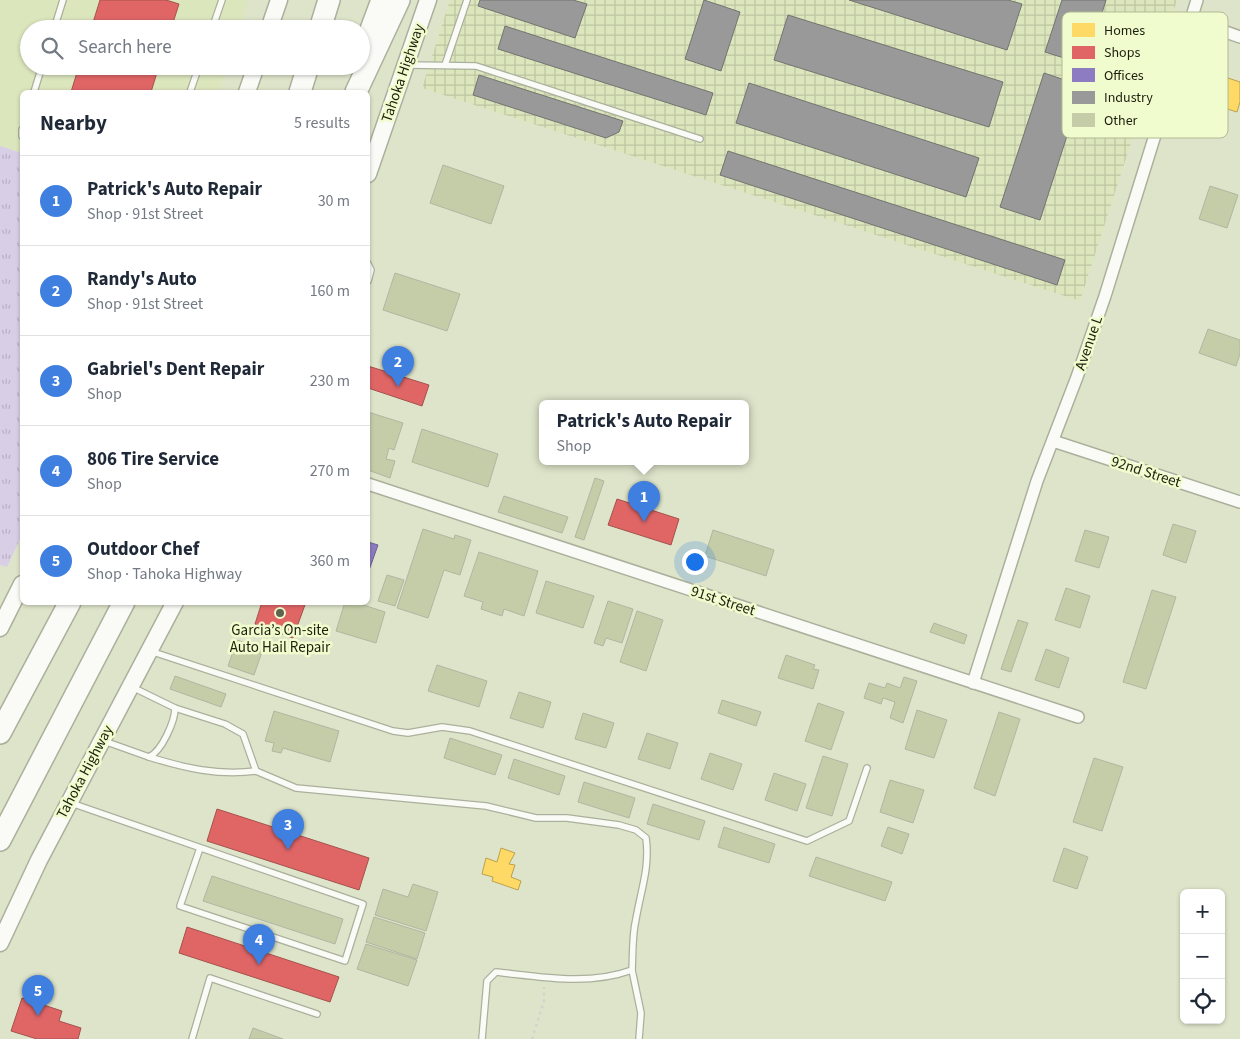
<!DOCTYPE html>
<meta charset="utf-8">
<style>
:root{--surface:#fff;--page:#f2f2f3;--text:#1f2937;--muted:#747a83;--line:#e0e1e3;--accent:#5f6450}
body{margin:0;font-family:"Source Sans 3",sans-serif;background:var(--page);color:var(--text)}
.controls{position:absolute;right:15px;bottom:15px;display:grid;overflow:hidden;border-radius:8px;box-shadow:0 1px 4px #0004}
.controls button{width:45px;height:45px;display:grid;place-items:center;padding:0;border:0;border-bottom:1px solid var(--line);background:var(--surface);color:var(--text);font:25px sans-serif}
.you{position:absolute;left:694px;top:561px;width:18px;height:18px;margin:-12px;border:4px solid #fff;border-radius:50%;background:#1a73e8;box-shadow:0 0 0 8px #1a73e833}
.badge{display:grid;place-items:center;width:32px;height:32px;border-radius:50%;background:var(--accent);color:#fff;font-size:16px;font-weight:700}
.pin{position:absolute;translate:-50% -41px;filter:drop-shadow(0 1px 2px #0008)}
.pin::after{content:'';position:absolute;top:26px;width:18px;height:15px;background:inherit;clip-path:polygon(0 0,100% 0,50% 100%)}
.popup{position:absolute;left:539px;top:400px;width:210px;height:65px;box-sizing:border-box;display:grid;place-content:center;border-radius:8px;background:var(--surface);filter:drop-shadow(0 1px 4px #0005);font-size:16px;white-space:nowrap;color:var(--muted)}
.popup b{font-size:19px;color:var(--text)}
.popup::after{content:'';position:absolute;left:50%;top:100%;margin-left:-10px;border:10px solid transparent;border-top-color:var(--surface)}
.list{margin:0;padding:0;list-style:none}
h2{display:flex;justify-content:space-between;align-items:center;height:65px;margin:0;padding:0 20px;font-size:21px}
h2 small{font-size:16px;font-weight:400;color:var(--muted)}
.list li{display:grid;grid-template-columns:32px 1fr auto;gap:15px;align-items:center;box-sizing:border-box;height:90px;padding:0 20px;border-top:1px solid var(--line)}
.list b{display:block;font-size:19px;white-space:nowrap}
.list p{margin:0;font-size:16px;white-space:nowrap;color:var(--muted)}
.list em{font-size:16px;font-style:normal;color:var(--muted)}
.icon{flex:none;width:28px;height:28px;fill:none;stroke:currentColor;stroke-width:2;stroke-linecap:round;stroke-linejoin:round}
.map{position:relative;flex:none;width:1240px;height:1039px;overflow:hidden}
.search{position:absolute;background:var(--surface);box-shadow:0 1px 4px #0004;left:20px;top:20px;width:350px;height:55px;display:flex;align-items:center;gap:12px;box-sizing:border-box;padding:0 18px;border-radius:28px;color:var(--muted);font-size:19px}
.panel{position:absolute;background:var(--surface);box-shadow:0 1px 4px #0004;left:20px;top:90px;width:350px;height:515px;border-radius:8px}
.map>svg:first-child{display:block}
.built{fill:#dce6bd}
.industrial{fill:url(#industrial-grid)}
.grass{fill:url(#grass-tufts)}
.homes{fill:#ffd966;stroke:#bba14c}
.shops{fill:#e06666;stroke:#a5514c}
.offices{fill:#8e7cc3;stroke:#6c608d}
.industry{fill:#999;stroke:#73746f}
.building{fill:#c4cca8;stroke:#b1b6a2}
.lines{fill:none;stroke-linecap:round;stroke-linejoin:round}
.service-casing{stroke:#abb09c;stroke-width:8}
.minor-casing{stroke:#abb09c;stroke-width:14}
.secondary-casing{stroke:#abb09c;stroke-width:19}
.motorway-casing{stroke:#abb09c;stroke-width:24}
.path{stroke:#d1d3cc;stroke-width:2.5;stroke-dasharray:2.5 4;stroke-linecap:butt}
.service{stroke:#fafbf7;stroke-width:5.5}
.minor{stroke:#fafbf7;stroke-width:11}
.secondary{stroke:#fafbf7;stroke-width:16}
.motorway{stroke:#fafbf7;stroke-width:21}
.poi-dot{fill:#5f6450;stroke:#f0fccd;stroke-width:2}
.labels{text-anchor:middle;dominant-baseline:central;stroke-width:5;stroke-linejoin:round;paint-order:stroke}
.street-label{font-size:15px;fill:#1b1f0e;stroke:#f0fccd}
.poi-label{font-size:15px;fill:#1b1f0e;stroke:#f0fccd}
.key{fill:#f0fccd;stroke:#b0ba94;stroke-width:1}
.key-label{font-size:14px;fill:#1b1f0e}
</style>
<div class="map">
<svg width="1240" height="1039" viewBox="0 0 1240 1039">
<defs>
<pattern id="industrial-grid" width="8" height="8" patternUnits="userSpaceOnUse" patternTransform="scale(1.25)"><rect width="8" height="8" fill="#dce6bd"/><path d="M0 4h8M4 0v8" fill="none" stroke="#bcc5a1"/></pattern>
<pattern id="grass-tufts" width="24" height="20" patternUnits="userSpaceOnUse" patternTransform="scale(1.25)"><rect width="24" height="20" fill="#d8cfe6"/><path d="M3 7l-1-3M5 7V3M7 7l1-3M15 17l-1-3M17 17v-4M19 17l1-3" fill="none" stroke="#b9b1c4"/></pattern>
</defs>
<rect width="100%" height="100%" fill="#dee4ca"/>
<path class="built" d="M0 0H248L239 29H29V66H227L219 92H22V153L0 146Z"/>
<path class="industrial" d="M450 0H1177L1080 301 422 88Z"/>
<path class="grass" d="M0 146 22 153V535L7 567 0 565Z"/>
<g class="homes">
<path d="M1228 78 1240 82V102L1237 112 1218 106 1215 114 1199 109 1208 79 1226 85Z"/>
<path d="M501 848 515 853 509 864 515 865 511 877 521 881 518 890 492 881 493 877 482 874 486 858 497 862Z"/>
</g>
<g class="shops">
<path d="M100 0H166L179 4 171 29H91Z"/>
<path d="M79 66H159L151 92H71Z"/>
<path d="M368 366 429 385 422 406 368 388Z"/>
<path d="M617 499 679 519 671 545 608 525Z"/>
<path d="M262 602H306L293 638 255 624Z"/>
<path d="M217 809 369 858 359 890 207 841Z"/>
<path d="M187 927 339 977 330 1002 179 953Z"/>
<path d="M22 998 62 1011 59 1021 81 1028 78 1039H37L11 1031Z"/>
</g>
<path class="offices" d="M368 542 378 545 368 573Z"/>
<g class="industry">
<path d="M480 0H573L587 4 575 38 478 6Z"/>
<path d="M704 0 740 12 721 71 685 59Z"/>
<path d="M849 0H1008L1022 4 1007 50Z"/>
<path d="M1062 0H1106L1086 65 1045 52Z"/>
<path d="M788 15 1003 82 989 127 774 60Z"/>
<path d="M505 26 713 93 706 115 498 49Z"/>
<path d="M1044 73 1083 86 1040 220 1000 207Z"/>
<path d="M479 75 623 121 619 132 606 138 473 95Z"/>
<path d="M749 83 979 158 966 197 736 123Z"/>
<path d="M728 151 1065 260 1057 285 720 175Z"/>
</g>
<g class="building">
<path d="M443 165 504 186 491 224 430 203Z"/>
<path d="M1210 186 1238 195 1227 228 1199 219Z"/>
<path d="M395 273 460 294 447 331 383 310Z"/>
<path d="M1208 329 1240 340V354L1236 366 1199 353Z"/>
<path d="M368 412 403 423 394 450 389 448 386 459 395 461 390 478 368 470Z"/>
<path d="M422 429 498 454 488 487 412 462Z"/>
<path d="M595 478 604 481 584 540 575 537Z"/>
<path d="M504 496 568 517 562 533 498 512Z"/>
<path d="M1173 524 1196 531 1186 563 1163 555Z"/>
<path d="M423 529 454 539 455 535 471 540 460 575 444 570 428 618 397 608Z"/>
<path d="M713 530 774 550 766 576 705 556Z"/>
<path d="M1085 530 1109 537 1099 568 1075 561Z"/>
<path d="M479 552 538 571 524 616 504 609 502 616 481 609 483 602 464 596Z"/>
<path d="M387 575 404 580 395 606 378 601Z"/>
<path d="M546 581 594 596 583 628 536 613Z"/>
<path d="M1066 588 1090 596 1080 628 1055 620Z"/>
<path d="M1152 590 1176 597 1146 689 1123 682Z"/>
<path d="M608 601 633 609 622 643 606 638 603 646 594 643Z"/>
<path d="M345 602H354L385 612 376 643 336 631Z"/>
<path d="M637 611 663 620 646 671 620 662Z"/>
<path d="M1018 620 1028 623 1011 672 1001 669Z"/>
<path d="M934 623 967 635 964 644 930 632Z"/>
<path d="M237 640 263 649 254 675 228 666Z"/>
<path d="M1046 649 1069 658 1059 688 1035 680Z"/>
<path d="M786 655 815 665 813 669 819 670 813 689 778 678Z"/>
<path d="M437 665 487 681 479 707 428 691Z"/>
<path d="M175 676 226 694 221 707 170 689Z"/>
<path d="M904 677 917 681 903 723 890 718 895 702 883 698 881 704 864 698 869 683 885 688 887 683 900 688Z"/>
<path d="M519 692 551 702 543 728 510 718Z"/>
<path d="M722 700 761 712 756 726 718 713Z"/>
<path d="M818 703 844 712 831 750 805 741Z"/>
<path d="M917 710 947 720 934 758 905 749Z"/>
<path d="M274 711 339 731 330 762 283 748 281 753 272 751 274 743 265 741Z"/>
<path d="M999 712 1020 719 995 796 974 788Z"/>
<path d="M583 713 614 723 606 748 575 739Z"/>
<path d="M647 733 678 743 670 769 638 759Z"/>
<path d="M450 738 502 755 495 775 444 758Z"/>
<path d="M710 753 742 764 733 790 701 779Z"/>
<path d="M823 756 848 764 832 816 806 808Z"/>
<path d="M1094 758 1123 767 1102 831 1073 822Z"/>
<path d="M514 759 565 776 559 795 508 778Z"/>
<path d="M774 773 806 784 797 811 765 800Z"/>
<path d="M890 780 924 790 913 823 880 812Z"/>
<path d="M584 782 635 798 629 818 578 802Z"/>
<path d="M653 804 705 821 699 840 647 824Z"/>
<path d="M724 827 775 844 769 863 718 847Z"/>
<path d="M888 827 909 834 902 854 881 846Z"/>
<path d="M1064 848 1088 857 1077 889 1053 881Z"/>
<path d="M816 857 892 882 885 901 809 876Z"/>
<path d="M212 876 343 919 335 944 203 901Z"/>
<path d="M413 884 438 892 426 931 375 915 383 889 408 897Z"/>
<path d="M374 917 425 933 417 959 366 942Z"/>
<path d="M366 944 417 960 408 986 357 969Z"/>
<path d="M253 1028 283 1039H249Z"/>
</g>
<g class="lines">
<defs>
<g id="service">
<path d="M54 29 63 0"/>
<path d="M212 29 222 0"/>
<path d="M408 65 476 66 700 139"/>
<path d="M445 65 467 0"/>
<path d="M34 92 42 66"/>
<path d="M190 92 199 66"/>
<path d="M22 130V136"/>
<path d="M368 264 371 270 368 281"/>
<path d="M150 651 393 731 408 733 442 727 470 731 807 841 849 821 867 768"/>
<path d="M175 708 225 724 243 734 256 771 296 788 486 806 536 818H567L619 825 636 830 646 838C650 867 641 890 636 919 632 935 633 954 632 970 588 986 542 977 496 972L487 981 482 1039"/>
<path d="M104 741 149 757C162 751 175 721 175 708L132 687"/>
<path d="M149 757C185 768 218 776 256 771"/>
<path d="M71 803 363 904 345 961 180 906 200 848"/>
<path d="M632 970 641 1013 639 1039"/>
<path d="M192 1039 210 978 317 1014"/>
</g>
<g id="minor">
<path d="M1192 20 1240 37"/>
<path d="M1053 441 1240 502"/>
<path d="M368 484 1078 717"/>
<path d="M973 683 1037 481 1077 377 1105 296 1197 0"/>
</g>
<g id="secondary">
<path d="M269 29 279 0"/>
<path d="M247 92 256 66"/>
<path d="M368 174 428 0"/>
<path d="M0 628 22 584"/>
<path d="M0 943 39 860 175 602"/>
</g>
<g id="motorway">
<path d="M320 29 329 0"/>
<path d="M369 35 382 0"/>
<path d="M300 92 308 66"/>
<path d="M356 92 399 0"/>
<path d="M0 733 70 602"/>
<path d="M0 840 124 602"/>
</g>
</defs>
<use href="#service" class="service-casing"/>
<use href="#minor" class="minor-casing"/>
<use href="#secondary" class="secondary-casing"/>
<use href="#motorway" class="motorway-casing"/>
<path class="path" d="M532 1039 544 1001V987"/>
<use href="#service" class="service"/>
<use href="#minor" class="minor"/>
<use href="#secondary" class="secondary"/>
<use href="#motorway" class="motorway"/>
</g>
<circle class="poi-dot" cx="280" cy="613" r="5"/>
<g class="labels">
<g class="street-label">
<text transform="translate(403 73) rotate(-71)">Tahoka Highway</text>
<text transform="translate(1089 343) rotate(-71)">Avenue L</text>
<text transform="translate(1146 472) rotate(18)">92nd Street</text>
<text transform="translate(723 601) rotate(18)">91st Street</text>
<text transform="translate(85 772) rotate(-62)">Tahoka Highway</text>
</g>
<g class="poi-label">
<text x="280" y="630">Garcia’s On-site<tspan x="280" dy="17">Auto Hail Repair</tspan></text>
</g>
</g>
<rect x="1062" y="12" width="166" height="126" rx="8" class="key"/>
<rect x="1072" y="23" width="23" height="14" fill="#ffd966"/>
<rect x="1072" y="46" width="23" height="13" fill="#e06666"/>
<rect x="1072" y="68" width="23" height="14" fill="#8e7cc3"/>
<rect x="1072" y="91" width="23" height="13" fill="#999"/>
<rect x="1072" y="113" width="23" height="14" fill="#c4cca8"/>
<g class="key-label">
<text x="1104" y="35">Homes</text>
<text x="1104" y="57">Shops</text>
<text x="1104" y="80">Offices</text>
<text x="1104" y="102">Industry</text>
<text x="1104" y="125">Other</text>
</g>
</svg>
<div class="controls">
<button>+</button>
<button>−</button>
<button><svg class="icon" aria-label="locate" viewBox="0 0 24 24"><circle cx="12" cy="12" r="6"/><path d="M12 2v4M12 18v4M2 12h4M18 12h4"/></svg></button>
</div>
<div class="you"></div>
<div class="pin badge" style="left:644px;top:522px;background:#3f7fe0">1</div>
<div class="popup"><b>Patrick's Auto Repair</b>Shop</div>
<div class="pin badge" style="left:398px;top:387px;background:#3f7fe0">2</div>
<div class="pin badge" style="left:288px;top:850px;background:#3f7fe0">3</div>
<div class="pin badge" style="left:259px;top:965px;background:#3f7fe0">4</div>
<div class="pin badge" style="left:38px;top:1016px;background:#3f7fe0">5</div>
<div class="search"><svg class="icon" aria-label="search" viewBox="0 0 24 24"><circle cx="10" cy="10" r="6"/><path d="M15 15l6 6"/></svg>Search here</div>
<section class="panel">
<h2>Nearby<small>5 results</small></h2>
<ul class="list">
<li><span class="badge" style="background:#3f7fe0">1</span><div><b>Patrick's Auto Repair</b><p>Shop · 91st Street</p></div><em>30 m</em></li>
<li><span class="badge" style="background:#3f7fe0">2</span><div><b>Randy's Auto</b><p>Shop · 91st Street</p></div><em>160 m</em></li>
<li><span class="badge" style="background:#3f7fe0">3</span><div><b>Gabriel's Dent Repair</b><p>Shop</p></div><em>230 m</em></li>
<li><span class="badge" style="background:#3f7fe0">4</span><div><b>806 Tire Service</b><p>Shop</p></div><em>270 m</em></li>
<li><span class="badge" style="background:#3f7fe0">5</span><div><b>Outdoor Chef</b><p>Shop · Tahoka Highway</p></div><em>360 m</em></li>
</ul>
</section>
</div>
